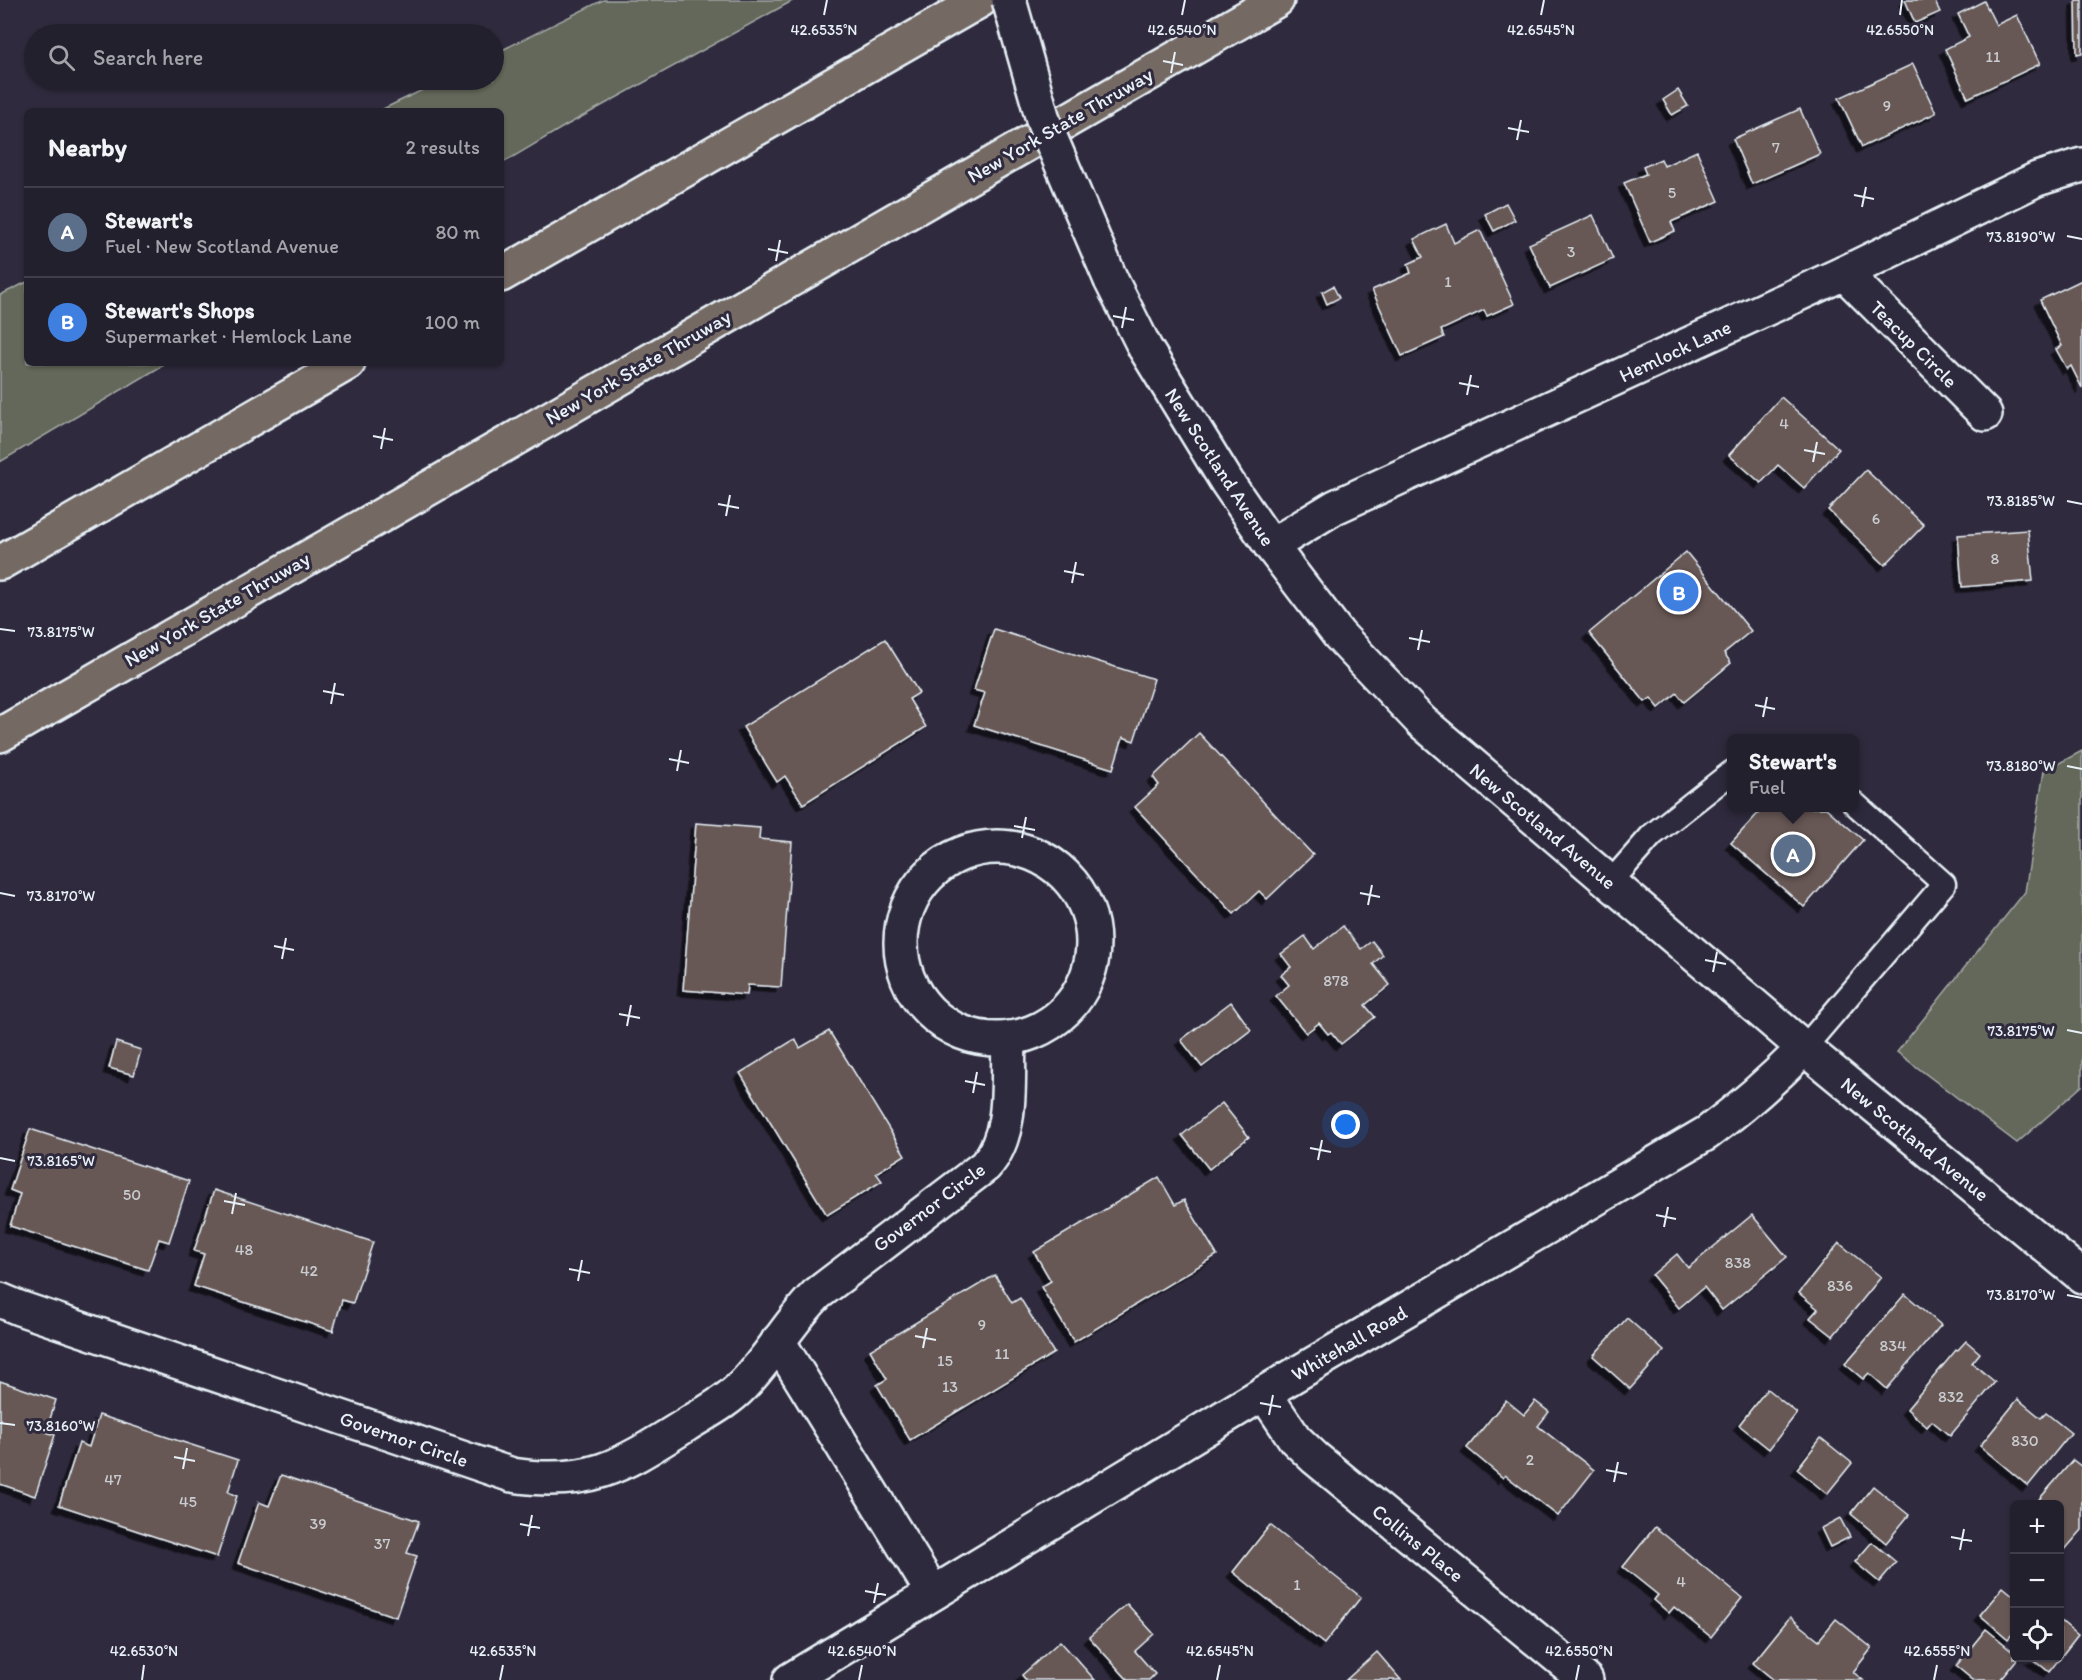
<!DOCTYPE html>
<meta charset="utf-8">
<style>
:root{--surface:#23202e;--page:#2b2836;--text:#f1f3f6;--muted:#a3a3aa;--line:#403e4a;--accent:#ea580c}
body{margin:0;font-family:Itim,sans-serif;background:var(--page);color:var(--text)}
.controls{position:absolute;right:18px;bottom:18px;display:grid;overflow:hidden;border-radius:9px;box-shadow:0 2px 4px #0004}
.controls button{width:54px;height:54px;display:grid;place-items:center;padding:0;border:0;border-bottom:2px solid var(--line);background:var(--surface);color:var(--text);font:30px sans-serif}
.you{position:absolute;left:1346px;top:1125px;width:21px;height:21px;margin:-15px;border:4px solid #fff;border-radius:50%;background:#1a73e8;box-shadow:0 0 0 9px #1a73e833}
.badge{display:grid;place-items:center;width:39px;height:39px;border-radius:50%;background:var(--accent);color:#fff;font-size:20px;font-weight:700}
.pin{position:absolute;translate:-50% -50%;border:3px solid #fff;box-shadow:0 2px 6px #0006}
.popup{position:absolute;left:1727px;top:734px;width:132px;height:78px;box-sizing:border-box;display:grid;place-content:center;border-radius:9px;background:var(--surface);filter:drop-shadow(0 2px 4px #0005);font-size:20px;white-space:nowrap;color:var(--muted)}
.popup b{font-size:22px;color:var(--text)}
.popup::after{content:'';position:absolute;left:50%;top:100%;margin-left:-12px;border:12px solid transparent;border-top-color:var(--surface)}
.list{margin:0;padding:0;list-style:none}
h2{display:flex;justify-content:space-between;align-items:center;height:78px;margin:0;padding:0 24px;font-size:26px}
h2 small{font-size:20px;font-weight:400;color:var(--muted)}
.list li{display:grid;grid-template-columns:39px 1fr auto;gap:18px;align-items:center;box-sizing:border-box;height:90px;padding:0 24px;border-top:2px solid var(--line)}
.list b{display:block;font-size:22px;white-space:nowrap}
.list p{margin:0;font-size:20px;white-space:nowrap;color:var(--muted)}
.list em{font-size:20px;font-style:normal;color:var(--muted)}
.icon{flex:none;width:33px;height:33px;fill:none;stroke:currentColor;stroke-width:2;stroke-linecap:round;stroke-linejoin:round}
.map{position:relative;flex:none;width:2082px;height:1680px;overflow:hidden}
.search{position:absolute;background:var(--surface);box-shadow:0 2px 4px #0004;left:24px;top:24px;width:480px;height:66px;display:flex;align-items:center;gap:15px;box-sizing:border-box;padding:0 21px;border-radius:33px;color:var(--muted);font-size:22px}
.panel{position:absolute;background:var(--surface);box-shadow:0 2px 4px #0004;left:24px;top:108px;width:480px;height:258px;border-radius:9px}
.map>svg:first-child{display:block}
.green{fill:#64685a;stroke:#a6aca9;stroke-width:1.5}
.building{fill:#675955;stroke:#e8f1f8;stroke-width:1.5;filter:url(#shadow)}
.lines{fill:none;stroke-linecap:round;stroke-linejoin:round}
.lane-casing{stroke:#e8f1f8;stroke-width:27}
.street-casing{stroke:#e8f1f8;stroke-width:38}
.secondary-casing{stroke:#e8f1f8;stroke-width:38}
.highway-casing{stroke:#e8f1f8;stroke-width:38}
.lane{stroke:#2f2a3d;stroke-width:22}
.street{stroke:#2f2a3d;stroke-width:33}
.secondary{stroke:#2f2a3d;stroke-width:33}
.highway{stroke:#756964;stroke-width:33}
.secondary-bridge-casing{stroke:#e8f1f8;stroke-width:38;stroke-linecap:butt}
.secondary-bridge{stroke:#2f2a3d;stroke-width:33}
.ticks{fill:none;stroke:#e8f1f8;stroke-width:2}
.labels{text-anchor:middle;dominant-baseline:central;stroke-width:6;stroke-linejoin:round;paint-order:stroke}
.number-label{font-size:16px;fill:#c8cbcf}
.street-label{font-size:20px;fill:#e8f1f8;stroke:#2f2a3d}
.ticks-label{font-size:15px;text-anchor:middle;fill:#e8f1f8;stroke:#2f2a3d;stroke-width:6;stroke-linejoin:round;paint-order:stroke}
</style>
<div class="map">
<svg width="2082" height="1680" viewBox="0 0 2082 1680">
<defs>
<filter id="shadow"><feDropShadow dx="-5.5" dy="5.5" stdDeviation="0" flood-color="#0009"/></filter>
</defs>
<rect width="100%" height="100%" fill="#2f2a3d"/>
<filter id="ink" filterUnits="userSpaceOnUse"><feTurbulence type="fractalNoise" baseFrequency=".0167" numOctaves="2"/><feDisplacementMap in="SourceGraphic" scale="12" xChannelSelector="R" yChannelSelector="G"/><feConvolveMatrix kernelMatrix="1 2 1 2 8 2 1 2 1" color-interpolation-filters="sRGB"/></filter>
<g filter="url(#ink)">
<g class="green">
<path d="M603 0H794L565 126 501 164V111H379L443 80H494V54Z"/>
<path d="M27 282V363H167L0 462V295Z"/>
<path d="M2082 751V1086L2017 1143 1897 1052 2025 892 2044 771Z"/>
</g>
<g class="building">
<path d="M1905 0H1934L1940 12 1915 23Z"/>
<path d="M2076 0H2082V53L2077 54Z"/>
<path d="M1984 1 1996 25 2017 15 2040 64 1968 98 1945 49 1969 37 1958 14Z"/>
<path d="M1913 64 1936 113 1862 147 1839 98Z"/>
<path d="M1678 90 1688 106 1672 115 1663 100Z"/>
<path d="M1800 109 1820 154 1752 184 1733 139Z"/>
<path d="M1697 151 1719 201 1671 222 1675 231 1650 242 1624 183 1646 174 1643 167 1661 159 1664 166Z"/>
<path d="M1506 203 1515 220 1494 231 1485 214Z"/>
<path d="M1593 215 1613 259 1550 288 1529 244Z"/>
<path d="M1446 224 1454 243 1480 230 1514 304 1487 316 1484 310 1441 330 1444 337 1402 356 1372 290 1411 273 1408 264 1423 257 1414 239Z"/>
<path d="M2082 280V388L2071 366 2067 369 2056 349 2062 346 2040 300Z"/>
<path d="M1333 286 1339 298 1327 304 1322 292Z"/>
<path d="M1781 397 1839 449 1804 488 1778 465 1761 483 1729 455Z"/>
<path d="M1866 470 1924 525 1885 565 1828 510Z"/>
<path d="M2028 530 2033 581 1962 587 1958 535Z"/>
<path d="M1686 552 1751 631 1724 653 1731 663 1684 702 1677 693 1659 708 1651 698 1645 702 1589 633Z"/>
<path d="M994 629 1154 679 1134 741 1123 737 1113 769 974 725 985 693 974 690Z"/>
<path d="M885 639 919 693 909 699 926 727 803 804 785 776 777 782 743 727Z"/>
<path d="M1199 733 1313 855 1267 899 1259 891 1234 914 1135 807 1159 785 1153 777Z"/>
<path d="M1763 808H1826L1863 840 1804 907 1731 843Z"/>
<path d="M696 823 760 828 759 839 792 842 781 987 748 985 747 995 683 990Z"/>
<path d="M1343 926 1361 949 1372 941 1383 955 1373 964 1390 985 1365 1005 1375 1017 1341 1044 1331 1032 1328 1034 1319 1023 1306 1033 1276 996 1289 985 1281 975 1291 967 1281 954 1305 936 1314 949Z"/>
<path d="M1231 1002 1251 1030 1202 1067 1181 1040Z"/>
<path d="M829 1031 905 1155 876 1173 882 1181 827 1215 740 1073 795 1039 800 1048Z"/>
<path d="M116 1042 141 1050 134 1075 109 1068Z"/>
<path d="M1222 1103 1249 1137 1209 1169 1182 1135Z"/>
<path d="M30 1129 189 1181 169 1242 159 1239 148 1270 10 1226 20 1194 10 1190Z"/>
<path d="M1159 1177 1175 1205 1184 1200 1217 1255 1074 1342 1041 1287 1051 1281 1034 1252Z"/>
<path d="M214 1190 373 1242 353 1303 342 1300 333 1331 194 1286 204 1254 194 1251Z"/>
<path d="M1752 1215 1787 1257 1722 1310 1704 1287 1679 1308 1652 1275 1677 1254 1688 1268Z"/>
<path d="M1839 1243 1881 1277 1833 1336 1810 1318 1818 1309 1799 1293Z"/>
<path d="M995 1275 1012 1303 1020 1298 1054 1353 910 1440 877 1385 887 1379 870 1350Z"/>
<path d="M1905 1294 1941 1325 1887 1389 1869 1373 1863 1379 1845 1364Z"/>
<path d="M1627 1318 1664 1351 1630 1389 1593 1356Z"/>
<path d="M1966 1341 1980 1353 1972 1363 1995 1382 1950 1436 1932 1421 1927 1427 1907 1409 1956 1350 1957 1351Z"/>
<path d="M0 1381 56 1400 46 1432 55 1435 35 1496 0 1484Z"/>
<path d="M1767 1389 1797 1413 1769 1449 1739 1425Z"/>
<path d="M2018 1399 2041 1418 2046 1413 2071 1433 2028 1486 1980 1446Z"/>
<path d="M1506 1400 1524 1415 1535 1401 1549 1412 1538 1426 1594 1470 1558 1516 1505 1475 1503 1478 1467 1448Z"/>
<path d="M99 1415 238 1460 228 1492 237 1496 217 1557 59 1505 79 1443 89 1447Z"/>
<path d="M1821 1438 1852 1463 1827 1494 1797 1469Z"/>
<path d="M2073 1460 2082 1467V1530L2063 1552 2060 1549V1504H2035Z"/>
<path d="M281 1475 419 1521 407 1553 417 1556 396 1617 238 1563 259 1502 269 1506Z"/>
<path d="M1873 1486 1909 1515 1886 1543 1851 1514Z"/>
<path d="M1840 1518 1850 1537 1830 1547 1821 1528Z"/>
<path d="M1270 1525 1361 1597 1324 1644 1233 1572Z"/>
<path d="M1655 1527 1742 1598 1711 1637 1674 1607 1669 1613 1654 1600 1658 1595 1623 1567Z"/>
<path d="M1872 1542 1896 1562 1879 1582 1855 1562Z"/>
<path d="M2003 1587 2014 1596V1632L2008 1639 1980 1615Z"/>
<path d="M1127 1604 1154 1634 1135 1651 1155 1674 1149 1680H1128L1089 1637Z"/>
<path d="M1790 1617 1819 1640 1836 1619 1872 1648 1853 1672 1863 1680H1774L1753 1663Z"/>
<path d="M2060 1620 2078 1635 2049 1672 2032 1658H2060Z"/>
<path d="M1986 1629 2014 1652V1658H2018L2000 1680H1973L1956 1666Z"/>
<path d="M1060 1641 1095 1680H1026L1022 1675Z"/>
<path d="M1377 1652 1401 1680H1346Z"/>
</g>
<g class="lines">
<defs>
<g id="lane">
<path d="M1610 883 1652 835 1732 772"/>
<path d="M1804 1048 1944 884 1854 803"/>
</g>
<g id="street">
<path d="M1844 273 1985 414"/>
<path d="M1271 546 1335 507 1844 273 2037 179 2082 165"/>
<circle cx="997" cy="943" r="96"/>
<path d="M0 1300 19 1308 512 1475C591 1487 622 1465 686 1425 705 1413 727 1402 742 1386 770 1358 789 1322 817 1294L985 1166C1015 1134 1007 1079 1009 1038"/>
<path d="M778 1341 933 1593"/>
<path d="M1264 1393 1295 1439 1315 1458 1586 1680"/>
</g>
<g id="secondary">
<path d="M1111 280 1145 348 1227 482 1271 546 1339 635 1422 722 1804 1048 2082 1276"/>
<path d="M790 1680 1264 1393 1707 1133C1742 1107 1774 1079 1804 1048"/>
</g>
<g id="highway">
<path d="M501 275 981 0"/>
<path d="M0 563 348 363"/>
<path d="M0 735 1277 0"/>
</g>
</defs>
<use href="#lane" class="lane-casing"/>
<use href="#street" class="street-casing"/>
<use href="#secondary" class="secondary-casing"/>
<use href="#highway" class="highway-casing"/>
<use href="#lane" class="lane"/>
<use href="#street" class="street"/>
<use href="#secondary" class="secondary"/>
<use href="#highway" class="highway"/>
<defs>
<path id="secondary-bridge" d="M1009 0 1044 123 1111 280"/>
</defs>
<use href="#secondary-bridge" class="secondary-bridge-casing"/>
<use href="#secondary-bridge" class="secondary-bridge"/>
</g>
</g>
<path class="ticks" d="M824 15 827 0M1182 15 1185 0M1541 15 1544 0M1900 15 1902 0M1163 61 1183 65M1171 73 1175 52M1508 128 1529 132M1517 140 1521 120M1854 195 1874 199M1862 207 1866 187M2067 236 2082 239M768 249 788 253M776 261 780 240M1113 316 1134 320M1122 328 1126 307M1459 383 1479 387M1467 395 1471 375M373 436 393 440M381 449 385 428M1804 450 1825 454M1813 462 1817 442M2067 501 2082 504M718 504 739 508M726 516 730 495M1064 571 1084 575M1072 583 1076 562M0 629 15 631M1409 638 1430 642M1418 650 1422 630M323 691 344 695M331 704 335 683M1755 705 1775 709M1763 717 1767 697M669 759 689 763M2067 766 2082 769M677 771 681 750M1014 826 1035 830M1022 838 1026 817M0 893 15 896M1360 893 1380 897M1368 905 1372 885M274 946 294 950M282 959 286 938M1705 960 1726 964M1713 972 1717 952M619 1014 640 1018M627 1026 631 1005M2067 1030 2082 1033M965 1081 985 1085M973 1093 977 1072M1310 1148 1331 1152M0 1158 15 1161M1318 1160 1322 1140M224 1201 245 1205M232 1214 236 1193M1656 1215 1676 1219M1664 1227 1668 1207M569 1269 590 1273M578 1281 582 1260M2067 1295 2082 1298M915 1336 936 1340M923 1348 927 1328M1260 1403 1281 1407M1269 1415 1273 1395M0 1423 15 1425M174 1457 195 1461M183 1469 187 1448M1606 1470 1627 1474M1614 1482 1618 1462M520 1524 540 1528M528 1536 532 1515M1951 1537 1972 1541M1960 1550 1964 1529M865 1591 886 1595M874 1603 878 1583M142 1680 144 1665M500 1680 503 1665M859 1680 862 1665M1217 1680 1220 1665M1576 1680 1579 1665M1934 1680 1937 1665"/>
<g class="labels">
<g class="number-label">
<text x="1993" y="56">11</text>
<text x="1887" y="105">9</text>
<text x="1776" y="147">7</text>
<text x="1672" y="192">5</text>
<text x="1571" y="251">3</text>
<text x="1448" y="281">1</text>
<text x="1784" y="423">4</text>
<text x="1876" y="518">6</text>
<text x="1995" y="558">8</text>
<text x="1336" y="980">878</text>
<text x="132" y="1194">50</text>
<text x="244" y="1249">48</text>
<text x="1738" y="1262">838</text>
<text x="309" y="1270">42</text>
<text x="1840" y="1285">836</text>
<text x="982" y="1324">9</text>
<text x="1893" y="1345">834</text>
<text x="1002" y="1353">11</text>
<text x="945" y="1360">15</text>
<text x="950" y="1386">13</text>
<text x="1951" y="1396">832</text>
<text x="2025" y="1440">830</text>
<text x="1530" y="1459">2</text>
<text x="113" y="1479">47</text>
<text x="188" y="1501">45</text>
<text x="318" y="1523">39</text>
<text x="382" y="1543">37</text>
<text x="1681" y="1581">4</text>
<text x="1297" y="1584">1</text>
</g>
<g class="street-label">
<text transform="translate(1060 125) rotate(-30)">New York State Thruway</text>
<text transform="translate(1914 344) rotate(45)">Teacup Circle</text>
<text transform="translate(1675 351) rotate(-25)">Hemlock Lane</text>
<text transform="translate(638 367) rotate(-30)">New York State Thruway</text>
<text transform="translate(1220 467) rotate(57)">New Scotland Avenue</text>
<text transform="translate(217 609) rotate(-30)">New York State Thruway</text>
<text transform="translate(1543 826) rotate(40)">New Scotland Avenue</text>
<text transform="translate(1915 1139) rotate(39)">New Scotland Avenue</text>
<text transform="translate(929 1207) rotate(-37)">Governor Circle</text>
<text transform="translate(1349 1343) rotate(-30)">Whitehall Road</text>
<text transform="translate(404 1439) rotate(19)">Governor Circle</text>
<text transform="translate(1418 1543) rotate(39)">Collins Place</text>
</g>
</g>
<g class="ticks-label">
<text x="824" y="35">42.6535°N</text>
<text x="1182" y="35">42.6540°N</text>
<text x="1541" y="35">42.6545°N</text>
<text x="1900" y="35">42.6550°N</text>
<text x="2021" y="242">73.8190°W</text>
<text x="2021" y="506">73.8185°W</text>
<text x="61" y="637">73.8175°W</text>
<text x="2021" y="771">73.8180°W</text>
<text x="61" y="901">73.8170°W</text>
<text x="2021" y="1036">73.8175°W</text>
<text x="61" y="1166">73.8165°W</text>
<text x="2021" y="1300">73.8170°W</text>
<text x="61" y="1431">73.8160°W</text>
<text x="144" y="1656">42.6530°N</text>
<text x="503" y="1656">42.6535°N</text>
<text x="862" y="1656">42.6540°N</text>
<text x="1220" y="1656">42.6545°N</text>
<text x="1579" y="1656">42.6550°N</text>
<text x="1937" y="1656">42.6555°N</text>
</g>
</svg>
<div class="controls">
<button>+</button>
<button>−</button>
<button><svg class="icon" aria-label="locate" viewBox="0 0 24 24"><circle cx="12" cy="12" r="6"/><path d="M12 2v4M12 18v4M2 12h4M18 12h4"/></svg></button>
</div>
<div class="you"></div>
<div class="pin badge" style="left:1793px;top:854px;background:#5c6f8a">A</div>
<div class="popup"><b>Stewart's</b>Fuel</div>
<div class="pin badge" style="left:1679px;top:592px;background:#3f7fe0">B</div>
<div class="search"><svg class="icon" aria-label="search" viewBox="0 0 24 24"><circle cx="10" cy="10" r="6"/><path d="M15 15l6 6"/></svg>Search here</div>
<section class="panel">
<h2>Nearby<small>2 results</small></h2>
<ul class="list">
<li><span class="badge" style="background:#5c6f8a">A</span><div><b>Stewart's</b><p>Fuel · New Scotland Avenue</p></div><em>80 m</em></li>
<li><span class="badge" style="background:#3f7fe0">B</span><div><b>Stewart's Shops</b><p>Supermarket · Hemlock Lane</p></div><em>100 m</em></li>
</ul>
</section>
</div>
